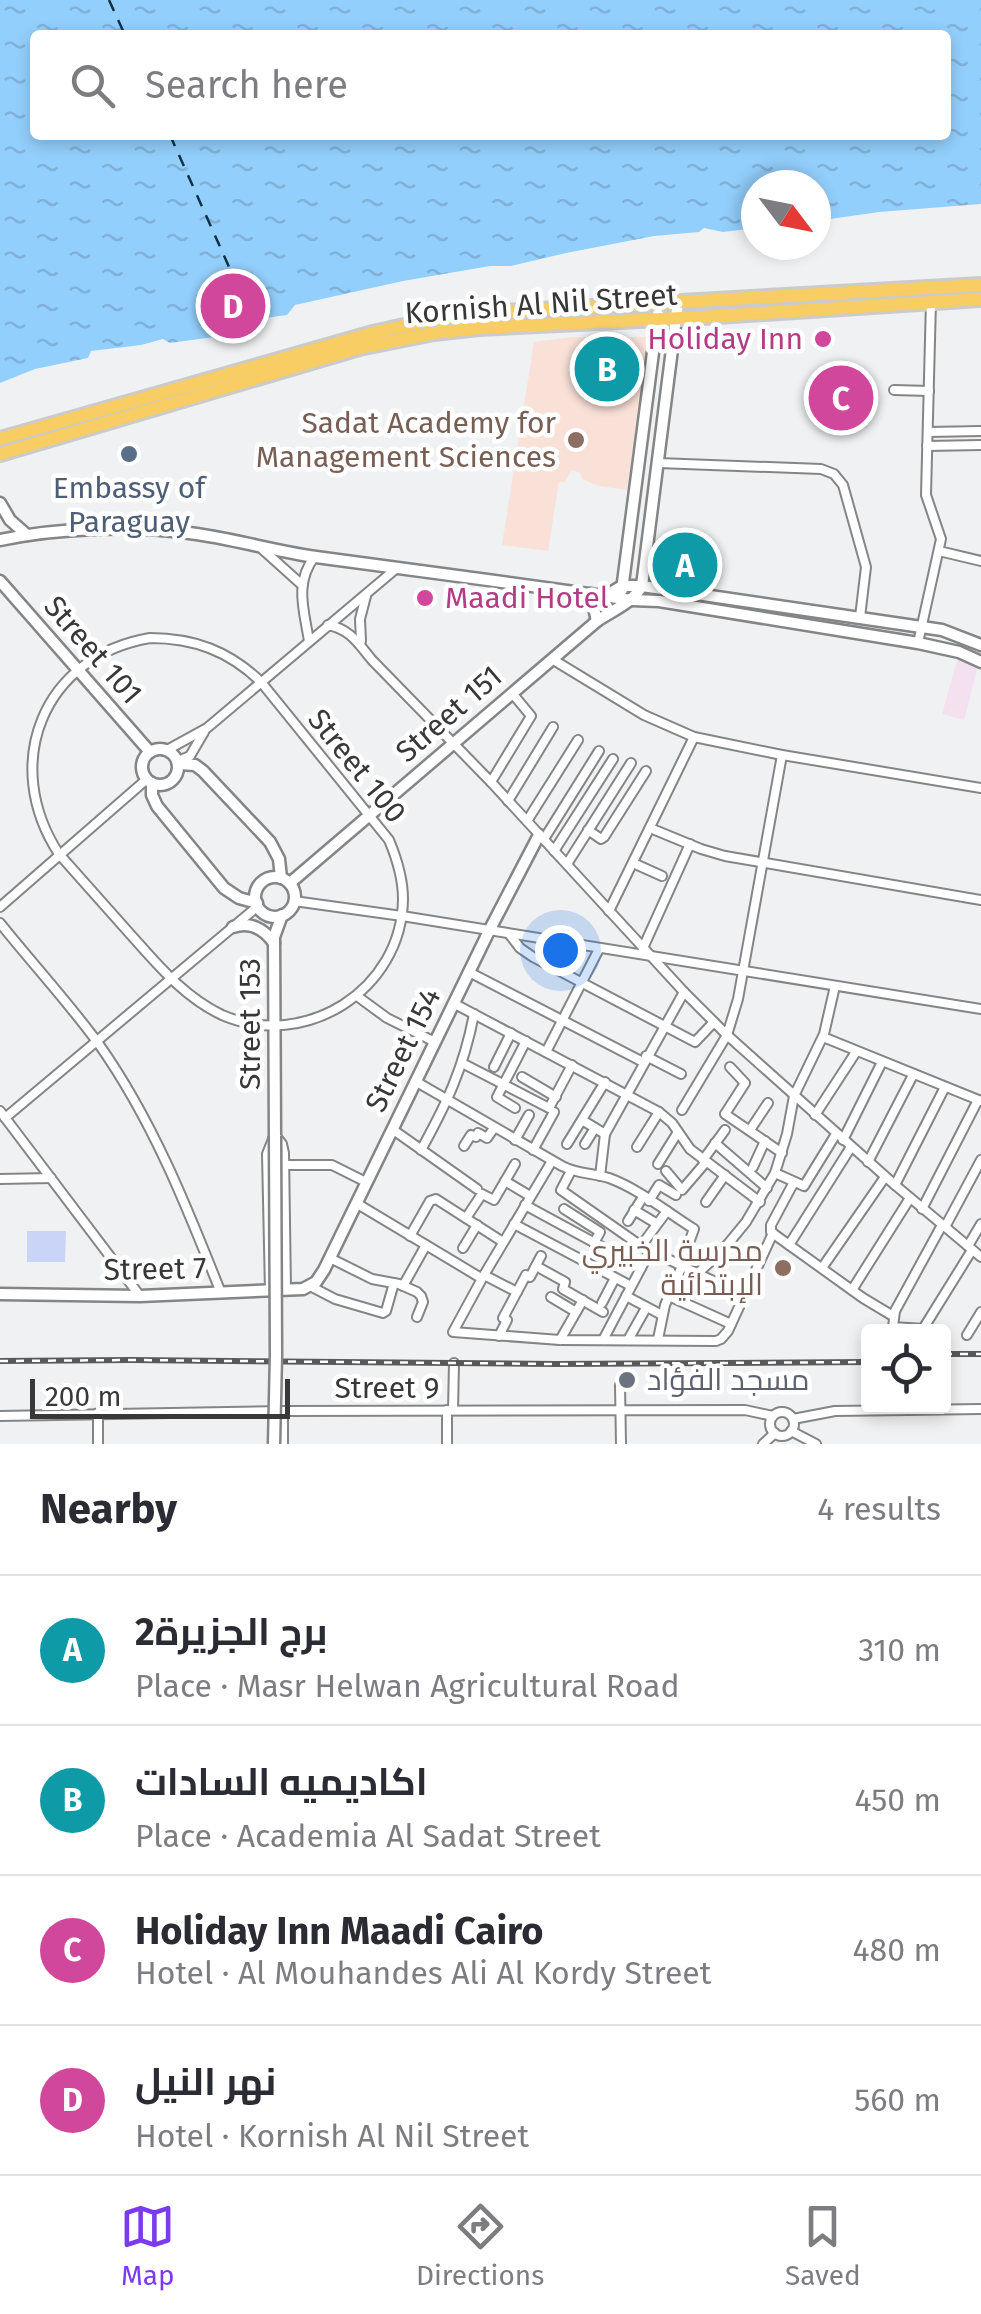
<!DOCTYPE html>
<meta charset="utf-8">
<style>
:root{--surface:#fff;--page:#f2f2f3;--text:#2b2b33;--muted:#7c7c81;--line:#e1e1e2;--accent:#7c3aed}
body{margin:0;font-family:"Fira Sans",Cairo,sans-serif;background:var(--page);color:var(--text)}
.controls{position:absolute;right:30px;bottom:30px;display:grid;overflow:hidden;border-radius:10px;box-shadow:0 5px 15px #0003}
.controls button{width:90px;height:90px;display:grid;place-items:center;padding:0;border:0;border-bottom:2px solid var(--line);background:var(--surface);color:var(--text);font:50px sans-serif}
.compass{position:absolute;left:741px;top:170px;width:90px;height:90px;border-radius:50%;background:var(--surface);box-shadow:0 5px 15px #0003;rotate:122deg}
.scale{position:absolute;left:30px;bottom:25px;width:260px;box-sizing:border-box;padding-left:10px;border:5px solid #383838;border-top:0;font-size:28px;line-height:35px;white-space:nowrap;color:#383838;-webkit-text-stroke:8px #fff;paint-order:stroke}
.you{position:absolute;left:560px;top:950px;width:35px;height:35px;margin:-25px;border:8px solid #fff;border-radius:50%;background:#1a73e8;box-shadow:0 0 0 15px #1a73e833}
.badge{display:grid;place-items:center;width:65px;height:65px;border-radius:50%;background:var(--accent);color:#fff;font-size:32px;font-weight:700}
.pin{position:absolute;translate:-50% -50%;border:5px solid #fff;box-shadow:0 2px 10px #0006}
.list{margin:0;padding:0;list-style:none}
h2{display:flex;justify-content:space-between;align-items:center;height:130px;margin:0;padding:0 40px;font-size:42px}
h2 small{font-size:32px;font-weight:400;color:var(--muted)}
.list li{display:grid;grid-template-columns:65px 1fr auto;gap:30px;align-items:center;box-sizing:border-box;height:150px;padding:0 40px;border-top:2px solid var(--line)}
.list b{display:block;font-size:38px;white-space:nowrap}
.list p{margin:0;font-size:32px;white-space:nowrap;color:var(--muted)}
.list em{font-size:32px;font-style:normal;color:var(--muted)}
.icon{flex:none;width:55px;height:55px;fill:none;stroke:currentColor;stroke-width:2;stroke-linecap:round;stroke-linejoin:round}
.map{position:relative;flex:none;width:981px;height:1444px;overflow:hidden}
.search{position:absolute;background:var(--surface);box-shadow:0 5px 15px #0003;left:30px;right:30px;top:30px;height:110px;display:flex;align-items:center;gap:25px;box-sizing:border-box;padding:0 35px;border-radius:10px;color:var(--muted);font-size:38px}
.sheet{height:730px;background:var(--surface)}
nav{display:flex;justify-content:space-around;align-items:center;box-sizing:border-box;height:140px;border-top:2px solid var(--line);background:var(--surface);font-size:28px;color:var(--muted)}
nav a{display:grid;justify-items:center;gap:5px}
nav .on{color:var(--accent)}
.map>svg:first-child{display:block}
.education{fill:#fae1d8}
.medical{fill:#f5e0ef}
.green{fill:#cad4f7}
.water{fill:url(#water-ripples);fill-rule:evenodd}
.lines{fill:none;stroke-linecap:round;stroke-linejoin:round}
.ferry{stroke:#103248;stroke-width:2.5;stroke-dasharray:12 10;stroke-linecap:butt}
.street-casing{stroke:#848586;stroke-width:12}
.secondary-casing{stroke:#848586;stroke-width:15}
.highway-casing{stroke:#cbcbcb;stroke-width:18}
.street{stroke:#fff;stroke-width:8}
.secondary{stroke:#fff;stroke-width:10}
.highway{stroke:#f8cd63;stroke-width:12}
.rail-casing{stroke:#595959;stroke-width:6}
.rail{stroke:#fff;stroke-width:2.5;stroke-dasharray:8;stroke-linecap:butt}
.secondary-bridge-casing{stroke:#848586;stroke-width:15;stroke-linecap:butt}
.secondary-bridge{stroke:#fff;stroke-width:10}
.hotel-dot{fill:#d1479c;stroke:#fff;stroke-width:4}
.education-dot{fill:#8d6e63;stroke:#fff;stroke-width:4}
.service-dot{fill:#5c6f8a;stroke:#fff;stroke-width:4}
.worship-dot{fill:#6b7280;stroke:#fff;stroke-width:4}
.labels{text-anchor:middle;dominant-baseline:central;stroke-width:9;stroke-linejoin:round;paint-order:stroke}
.street-label{font-size:30px;fill:#383838;stroke:#fff}
.hotel-label{font-size:30px;fill:#b23c85;stroke:#fff;text-anchor:end}
.education-label{font-size:30px;fill:#785e54;stroke:#fff;text-anchor:end}
.service-label{font-size:30px;fill:#4e5e75;stroke:#fff}
.worship-label{font-size:30px;fill:#5b616d;stroke:#fff;text-anchor:start}
</style>
<div class="map">
<svg width="981" height="1444" viewBox="0 0 981 1444">
<defs>
<pattern id="water-ripples" width="26" height="14" patternUnits="userSpaceOnUse" patternTransform="scale(2.5)"><rect width="26" height="14" fill="#93cffc"/><path d="M2 4q2-2 4 0t4 0M15 11q2-2 4 0t4 0" fill="none" stroke="#80b2d9"/></pattern>
</defs>
<rect width="100%" height="100%" fill="#f0f1f2"/>
<path class="education" d="M572 337H650L627 490 599 486 582 479 580 472 571 471 565 482H559L548 551 502 545 534 342Z"/>
<path class="medical" d="M958 657 979 663 964 720 942 714Z"/>
<path class="green" d="M27 1231H66L65 1262H27Z"/>
<path class="water" d="M0 0H981V204L879 212 816 221V185H756V228L723 232 704 228 699 232 654 236 566 253 511 266H490L403 281 295 305 287 315 258 319 247 328 214 337 170 343 163 339 141 345 91 351 88 358 35 369 0 383ZM35 35H946V135H35Z"/>
<g class="lines">
<g class="ferry">
<path d="M109 0 125 35"/>
<path d="M170 135 234 278 239 307"/>
</g>
<defs>
<g id="street">
<path d="M894 390 929 391"/>
<path d="M928 432 981 431"/>
<path d="M927 446 981 445"/>
<path d="M658 463 821 469 834 474 843 485 866 567 860 617"/>
<path d="M261 548 301 584"/>
<path d="M939 551 981 561"/>
<path d="M328 625C350 629 358 643 372 660L491 782 684 992 727 1035 895 1185 981 1257"/>
<path d="M150 638C194 638 229 651 261 682L389 840C397 859 403 878 403 899 402 990 305 1051 222 1015 184 997 158 965 131 935 107 908 83 881 59 854 0 764 43 656 150 638Z"/>
<path d="M309 641C304 610 294 583 315 556"/>
<path d="M361 641 360 619 366 596"/>
<path d="M918 643 941 539 926 495 931 301"/>
<path d="M552 659 644 715 694 737 782 755 981 788"/>
<path d="M167 750 207 728 398 567"/>
<path d="M178 761 190 756 204 732"/>
<path d="M491 782 531 716 512 693"/>
<path d="M508 801 553 727"/>
<path d="M527 821 578 740"/>
<path d="M650 828 701 849 725 856 981 900"/>
<path d="M588 830 601 839 604 837 646 771"/>
<path d="M544 839 599 751"/>
<path d="M554 851 613 759"/>
<path d="M633 863 662 876"/>
<path d="M567 864 631 763"/>
<path d="M294 901 402 916 981 1009"/>
<path d="M0 907 147 779"/>
<path d="M609 911 694 737"/>
<path d="M0 923C32 963 68 1002 98 1043 152 1119 187 1207 221 1293"/>
<path d="M510 935 520 948 533 957 695 1042 714 1022"/>
<path d="M643 948 690 844"/>
<path d="M469 972 643 1062"/>
<path d="M357 996 387 1018 435 1042"/>
<path d="M453 1003 659 1112 672 1123 690 1149 760 1202"/>
<path d="M823 1037 981 1101"/>
<path d="M546 1052 599 949"/>
<path d="M646 1056 681 1074"/>
<path d="M462 1063 549 1108 572 1065"/>
<path d="M494 1067 511 1033"/>
<path d="M730 1067 745 1083 725 1114 782 1153"/>
<path d="M522 1077 556 1097"/>
<path d="M415 1081 562 1166C577 1174 593 1173 609 1178 639 1189 667 1212 694 1229L687 1248 710 1262"/>
<path d="M515 1108 497 1097 526 1041"/>
<path d="M682 1110 727 1035 738 999 782 755"/>
<path d="M0 1111 140 1296"/>
<path d="M815 1115 856 1052"/>
<path d="M5 1118 258 906"/>
<path d="M582 1120 605 1134"/>
<path d="M392 1129 477 1189"/>
<path d="M750 1130 768 1103"/>
<path d="M275 1135 282 1144 284 1153 286 1290"/>
<path d="M515 1140 529 1115"/>
<path d="M843 1140 882 1062"/>
<path d="M715 1143 767 1188"/>
<path d="M567 1144 605 1082"/>
<path d="M585 1144 595 1128"/>
<path d="M464 1146 471 1135 476 1137 478 1133 487 1138 494 1128"/>
<path d="M637 1147 659 1112"/>
<path d="M421 1150C447 1103 464 1067 474 1014"/>
<path d="M533 1150 554 1112"/>
<path d="M703 1160 725 1130"/>
<path d="M552 1161 484 1275 453 1332 560 1340 716 1341 721 1339 728 1331 773 1233"/>
<path d="M868 1162 913 1075"/>
<path d="M658 1164 678 1132"/>
<path d="M284 1165H332L366 1182"/>
<path d="M753 1167 765 1141"/>
<path d="M571 1171 561 1190 641 1246 744 1296"/>
<path d="M666 1171 682 1190 706 1162"/>
<path d="M775 1173 804 1186 836 1134"/>
<path d="M600 1176 605 1134 684 992"/>
<path d="M0 1179 51 1178"/>
<path d="M505 1181 530 1196"/>
<path d="M794 1182 771 1225V1232L863 1298 893 1316"/>
<path d="M895 1185 945 1087"/>
<path d="M649 1201 659 1185 676 1195"/>
<path d="M706 1202 725 1175"/>
<path d="M356 1203 481 1278"/>
<path d="M525 1205 641 1268"/>
<path d="M564 1209 600 1232 594 1243"/>
<path d="M922 1209 978 1100"/>
<path d="M634 1210 654 1222"/>
<path d="M466 1218 482 1194 494 1200 515 1164"/>
<path d="M628 1221 643 1197"/>
<path d="M514 1224 631 1286"/>
<path d="M942 1225 895 1311 893 1327 923 1329 972 1250"/>
<path d="M945 1227 981 1160"/>
<path d="M410 1236 430 1201 436 1199 503 1242"/>
<path d="M789 1245 851 1147"/>
<path d="M641 1246 667 1211"/>
<path d="M968 1246 981 1224"/>
<path d="M463 1248 477 1225"/>
<path d="M330 1258 372 1279 399 1284 417 1292 421 1296 423 1302 417 1317"/>
<path d="M536 1266 565 1282 563 1289 603 1312"/>
<path d="M822 1268 885 1177"/>
<path d="M697 1274 723 1250 746 1222 775 1173 787 1134 794 1096 824 1034 835 986"/>
<path d="M484 1275 517 1292"/>
<path d="M310 1286 335 1299 383 1313 386 1311 394 1283"/>
<path d="M403 1286 426 1245"/>
<path d="M852 1290 910 1198"/>
<path d="M270 1291 267 1154 273 1139"/>
<path d="M626 1296 662 1315"/>
<path d="M669 1296 731 1324"/>
<path d="M551 1297 576 1312"/>
<path d="M602 1303 615 1278"/>
<path d="M967 1335 981 1312"/>
<path d="M499 1336 507 1320 503 1318 526 1275 530 1277 541 1256"/>
<path d="M658 1339 665 1305 682 1266"/>
<path d="M560 1340 583 1300"/>
<path d="M603 1340 650 1251"/>
<path d="M628 1340 646 1308"/>
<path d="M620 1385 621 1444"/>
<path d="M447 1410V1444"/>
<path d="M453 1410 454 1363"/>
<circle cx="782" cy="1424" r="12"/>
<path d="M0 1416 283 1411 745 1410 773 1416"/>
<path d="M793 1419 835 1411 981 1409"/>
<path d="M791 1431 816 1444"/>
<path d="M98 1444V1413"/>
<path d="M283 1444V1411"/>
<path d="M763 1444 775 1433"/>
</g>
<g id="secondary">
<path d="M0 503 10 520 27 535"/>
<path d="M0 540C57 528 131 525 189 533 231 538 273 551 316 557 421 571 527 585 632 600L659 601 918 643 959 652 981 662"/>
<path d="M0 581 150 752"/>
<path d="M622 590 658 314"/>
<path d="M591 594 597 621"/>
<path d="M607 595 622 586H642L942 630 981 645"/>
<circle cx="160" cy="767" r="18"/>
<path d="M178 764 195 765 203 771 270 842 279 859 281 878"/>
<path d="M152 783V795L157 806 224 888 239 898 257 903"/>
<circle cx="275" cy="897" r="20"/>
<path d="M290 883 597 621C613 610 632 603 642 586L678 302"/>
<path d="M233 927C250 921 264 929 274 943"/>
<path d="M275 1136 274 937 282 915"/>
<path d="M0 1294 140 1296 303 1289 316 1282 324 1270 489 931 539 835"/>
</g>
<g id="highway">
<path d="M0 439 373 333 431 320 503 312 981 285"/>
<path d="M0 454 359 348 434 333 479 328 702 317 981 299"/>
</g>
</defs>
<use href="#street" class="street-casing"/>
<use href="#secondary" class="secondary-casing"/>
<use href="#highway" class="highway-casing"/>
<use href="#street" class="street"/>
<use href="#secondary" class="secondary"/>
<use href="#highway" class="highway"/>
<defs>
<g id="rail">
<path d="M944 1354H981"/>
<path d="M0 1361 131 1360 555 1364 868 1362"/>
</g>
</defs>
<use href="#rail" class="rail-casing"/>
<use href="#rail" class="rail"/>
<defs>
<path id="secondary-bridge" d="M274 1444 276 1355 275 1136"/>
</defs>
<use href="#secondary-bridge" class="secondary-bridge-casing"/>
<use href="#secondary-bridge" class="secondary-bridge"/>
</g>
<g class="hotel-dot">
<circle cx="823" cy="339" r="10"/>
<circle cx="425" cy="598" r="10"/>
</g>
<g class="education-dot">
<circle cx="576" cy="440" r="10"/>
<circle cx="783" cy="1268" r="10"/>
</g>
<circle class="service-dot" cx="129" cy="454" r="10"/>
<circle class="worship-dot" cx="627" cy="1380" r="10"/>
<g class="labels">
<g class="street-label">
<text transform="translate(541 304) rotate(-4)">Kornish Al Nil Street</text>
<text transform="translate(93 650) rotate(49)">Street 101</text>
<text transform="translate(449 714) rotate(-41)">Street 151</text>
<text transform="translate(357 766) rotate(51)">Street 100</text>
<text transform="translate(250 1024) rotate(-90)">Street 153</text>
<text transform="translate(403 1050) rotate(-64)">Street 154</text>
<text transform="translate(155 1269) rotate(-1)">Street 7</text>
<text x="387" y="1388">Street 9</text>
</g>
<g class="hotel-label">
<text x="803" y="339">Holiday Inn</text>
<text x="445" y="598" text-anchor="start">Maadi Hotel</text>
</g>
<g class="education-label">
<text x="556" y="423">Sadat Academy for<tspan x="556" dy="34">Management Sciences</tspan></text>
<text x="763" y="1251">مدرسة الخبيري<tspan x="763" dy="34">الإبتدائية</tspan></text>
</g>
<g class="service-label">
<text x="129" y="488">Embassy of<tspan x="129" dy="34">Paraguay</tspan></text>
</g>
<g class="worship-label">
<text x="647" y="1380">مسجد الفؤاد</text>
</g>
</g>
</svg>
<div class="controls">
<button><svg class="icon" aria-label="locate" viewBox="0 0 24 24"><circle cx="12" cy="12" r="6"/><path d="M12 2v4M12 18v4M2 12h4M18 12h4"/></svg></button>
</div>
<svg class="compass" viewBox="-18 -18 36 36"><path d="M0-13l5 13h-10z" fill="#e53935"/><path d="M0 13l5-13h-10z" fill="#7c7c81"/></svg>
<div class="scale">200 m</div>
<div class="you"></div>
<div class="pin badge" style="left:685px;top:565px;background:#0f9aa8">A</div>
<div class="pin badge" style="left:607px;top:369px;background:#0f9aa8">B</div>
<div class="pin badge" style="left:841px;top:398px;background:#d1479c">C</div>
<div class="pin badge" style="left:233px;top:306px;background:#d1479c">D</div>
<div class="search"><svg class="icon" aria-label="search" viewBox="0 0 24 24"><circle cx="10" cy="10" r="6"/><path d="M15 15l6 6"/></svg>Search here</div>
</div>
<section class="sheet">
<h2>Nearby<small>4 results</small></h2>
<ul class="list">
<li><span class="badge" style="background:#0f9aa8">A</span><div><b>برج الجزيرة2</b><p>Place · Masr Helwan Agricultural Road</p></div><em>310 m</em></li>
<li><span class="badge" style="background:#0f9aa8">B</span><div><b>اكاديميه السادات</b><p>Place · Academia Al Sadat Street</p></div><em>450 m</em></li>
<li><span class="badge" style="background:#d1479c">C</span><div><b>Holiday Inn Maadi Cairo</b><p>Hotel · Al Mouhandes Ali Al Kordy Street</p></div><em>480 m</em></li>
<li><span class="badge" style="background:#d1479c">D</span><div><b>نهر النيل</b><p>Hotel · Kornish Al Nil Street</p></div><em>560 m</em></li>
</ul>
</section>
<nav>
<a class="on"><svg class="icon" aria-label="map" viewBox="0 0 24 24"><path d="M3 6l6-2 6 2 6-2v14l-6 2-6-2-6 2zM9 4v14M15 6v14"/></svg>Map</a>
<a><svg class="icon" aria-label="directions" viewBox="0 0 24 24"><path d="M12 3l9 9-9 9-9-9zM9 14v-3h6M13 9l2 2-2 2"/></svg>Directions</a>
<a><svg class="icon" aria-label="saved" viewBox="0 0 24 24"><path d="M7 4h10v16l-5-4-5 4z"/></svg>Saved</a>
</nav>
